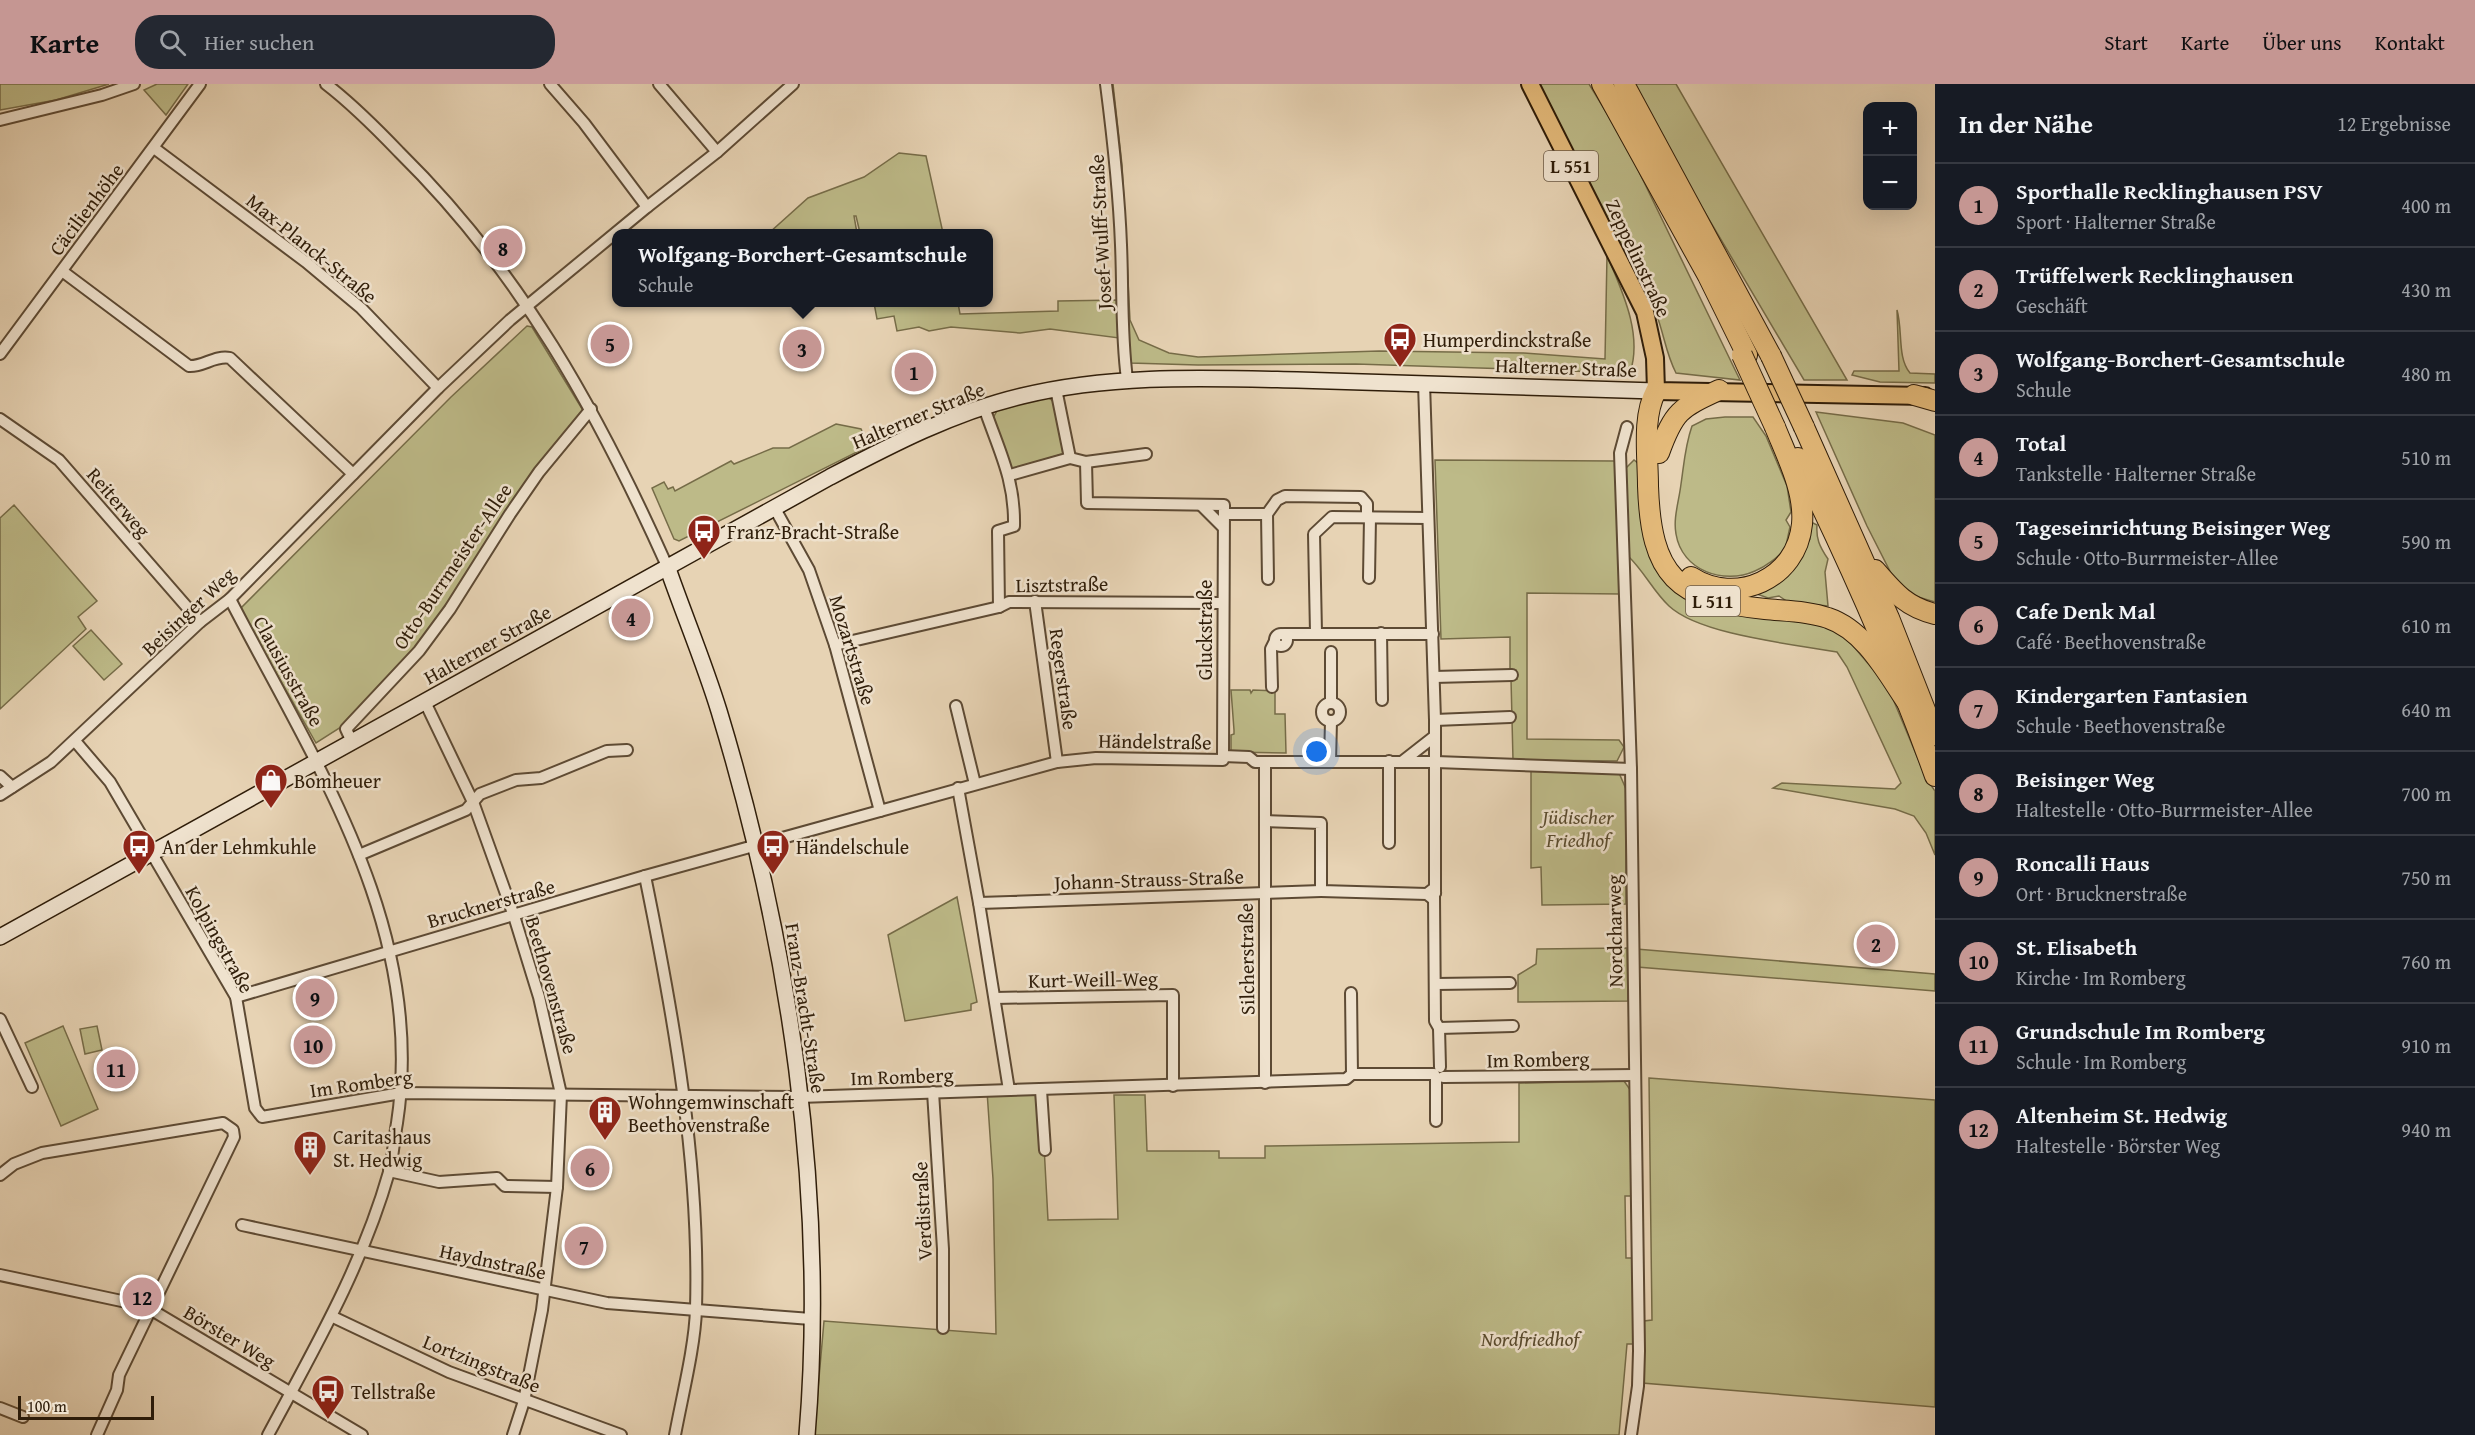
<!DOCTYPE html>
<html lang="de">
<meta charset="utf-8">
<style>
:root{--surface:#171b24;--page:#242831;--text:#f1f3f6;--muted:#9ea1a6;--line:#363941;--accent:#c59692}
body{margin:0;font-family:"Gentium Book Plus",serif;background:var(--page);color:var(--text)}
.controls{position:absolute;right:18px;top:18px;display:grid;overflow:hidden;border-radius:12px;box-shadow:0 6px 24px #0002}
.controls button{width:54px;height:54px;display:grid;place-items:center;padding:0;border:0;border-bottom:2px solid var(--line);background:var(--surface);color:var(--text);font:30px sans-serif}
.scale{position:absolute;left:18px;bottom:15px;width:136px;box-sizing:border-box;padding-left:6px;border:3px solid #2f1d09;border-top:0;font-size:16px;line-height:21px;white-space:nowrap;color:#2f1d09;-webkit-text-stroke:4px #efe2ce;paint-order:stroke}
.you{position:absolute;left:1317px;top:668px;width:21px;height:21px;margin:-15px;border:4px solid #fff;border-radius:50%;background:#1a73e8;box-shadow:0 0 0 9px #1a73e833}
.badge{display:grid;place-items:center;width:39px;height:39px;border-radius:50%;background:var(--accent);color:#111;font-size:20px;font-weight:700}
.pin{position:absolute;translate:-50% -50%;border:3px solid #fff;box-shadow:0 2px 6px #0006}
.popup{position:absolute;left:612px;top:145px;width:381px;height:78px;box-sizing:border-box;display:grid;place-content:center;border-radius:12px;background:var(--surface);filter:drop-shadow(0 2px 4px #0005);font-size:20px;white-space:nowrap;color:var(--muted)}
.popup b{font-size:22px;color:var(--text)}
.popup::after{content:'';position:absolute;left:50%;top:100%;margin-left:-12px;border:12px solid transparent;border-top-color:var(--surface)}
.list{margin:0;padding:0;list-style:none}
h2{display:flex;justify-content:space-between;align-items:center;height:78px;margin:0;padding:0 24px;font-size:26px}
h2 small{font-size:20px;font-weight:400;color:var(--muted)}
.list li{display:grid;grid-template-columns:39px 1fr auto;gap:18px;align-items:center;box-sizing:border-box;height:84px;padding:0 24px;border-top:2px solid var(--line)}
.list b{display:block;font-size:22px;white-space:nowrap}
.list p{margin:0;font-size:20px;white-space:nowrap;color:var(--muted)}
.list em{font-size:20px;font-style:normal;color:var(--muted)}
.icon{flex:none;width:33px;height:33px;fill:none;stroke:currentColor;stroke-width:2;stroke-linecap:round;stroke-linejoin:round}
.map{position:relative;flex:none;width:1935px;height:1351px;overflow:hidden}
header{display:flex;align-items:center;gap:36px;box-sizing:border-box;height:84px;padding:0 30px;background:var(--accent);color:#111}
header strong{font-size:28px}
nav{display:flex;gap:33px;margin-inline-start:auto;font-size:21px}
.search{width:420px;height:54px;background:var(--page);display:flex;align-items:center;gap:15px;box-sizing:border-box;padding:0 21px;border-radius:24px;color:var(--muted);font-size:22px}
main{display:flex}
aside{flex:1;background:var(--surface)}
.map>svg:first-child{display:block}
.green{fill:#bdba88;stroke:#766c48;stroke-width:1.5}
.lines{fill:none;stroke-linecap:round;stroke-linejoin:round}
.street-casing{stroke:#5d4a34;stroke-width:14}
.secondary-casing{stroke:#2f1d09;stroke-width:18}
.primary-casing{stroke:#2f1d09;stroke-width:20}
.highway-casing{stroke:#2f1d09;stroke-width:22}
.street{stroke:#efe2ce;stroke-width:10}
.secondary{stroke:#efe2ce;stroke-width:15}
.primary{stroke:#e4ba7a;stroke-width:16}
.highway{stroke:#e4ba7a;stroke-width:20}
.highway-bridge-casing{stroke:#2f1d09;stroke-width:22;stroke-linecap:butt}
.highway-bridge{stroke:#e4ba7a;stroke-width:20}
.labels{text-anchor:middle;dominant-baseline:central;stroke-width:5;stroke-linejoin:round;paint-order:stroke}
.shield{fill:#efe2ce;stroke:#695844;stroke-width:1.5}
.shield-label{font-size:18px;font-weight:bold;fill:#2f1d09}
.street-label{font-size:20px;fill:#2f1d09;stroke:#efe2ce}
.poi-label{font-size:20px;fill:#2f1d09;stroke:#efe2ce;text-anchor:start}
.park-label{font-size:20px;font-style:italic;fill:#5a4c2f;stroke:#efe2ce}
</style>
<header>
<strong>Karte</strong>
<div class="search"><svg class="icon" aria-label="search" viewBox="0 0 24 24"><circle cx="10" cy="10" r="6"/><path d="M15 15l6 6"/></svg>Hier suchen</div>
<nav><a>Start</a><a>Karte</a><a>Über uns</a><a>Kontakt</a></nav>
</header>
<main>
<div class="map">
<svg width="1935" height="1351" viewBox="0 0 1935 1351">
<rect width="100%" height="100%" fill="#e7d3b4"/>
<filter id="stains"><feTurbulence type="fractalNoise" baseFrequency=".00333" numOctaves="4"/><feColorMatrix values="0 0 0 0 .2 0 0 0 0 .09 0 0 0 0 .02 0 0 0 .5 -.17"/></filter>
<radialGradient id="worn" r=".72"><stop offset=".6" stop-color="#630" stop-opacity="0"/><stop offset="1" stop-color="#630" stop-opacity=".3"/></radialGradient>
<g class="green">
<path d="M0 0H109L56 16 0 26Z"/>
<path d="M157 0H188L166 31 144 6Z"/>
<path d="M1113 0 1122 81 1130 236 1139 256 1169 269 1198 273 1379 267 1524 269 1605 275 1607 171C1622 207 1643 250 1630 289L1356 280 1198 281 1130 279 1110 3Z"/>
<path d="M1537 0H1589L1625 59 1740 296 1676 289C1666 270 1664 250 1656 229Z"/>
<path d="M1629 0H1676L1847 296H1804Z"/>
<path d="M899 69 926 72 943 149H860L856 132H854L857 149H769L808 114 864 93Z"/>
<path d="M1118 216 1119 254 1050 245 1020 249 951 243 929 247 919 243 897 247 894 232 877 235 874 219H958L960 230 1058 227V217Z"/>
<path d="M1897 226C1903 246 1897 274 1910 289L1935 290V299L1880 298 1852 291 1854 287H1899Z"/>
<path d="M527 242 532 243 584 328 420 562 349 638 316 659 240 525 451 313Z"/>
<path d="M1047 313 1056 319 1063 370 1011 385 992 336 998 325Z"/>
<path d="M1816 328 1903 339 1935 351V518L1908 510 1896 499 1867 442Z"/>
<path d="M1725 333H1753L1766 352 1787 402 1791 428 1786 436 1790 443 1785 466C1776 474 1767 482 1755 487 1724 501 1682 487 1676 450 1673 434 1679 417 1681 400 1684 380 1685 362 1692 342L1706 335Z"/>
<path d="M836 340 861 345 869 362 679 457 674 455 652 404 664 398 668 405 673 403 675 407 731 377 734 380 773 364H789Z"/>
<path d="M1435 376 1616 377 1625 385 1634 376 1639 380 1662 486 1815 536 1843 550 1888 603 1926 694 1935 707V771L1926 749 1914 732 1895 725 1773 704 1782 699 1895 705 1901 699 1847 583 1837 568C1793 560 1700 551 1669 522 1653 507 1644 487 1628 472L1621 510 1527 509V655L1619 656 1624 663 1617 677 1513 676 1511 595H1517L1516 586 1510 587V553L1441 555Z"/>
<path d="M14 421 97 517 78 533 86 545 0 625V434Z"/>
<path d="M1813 439 1817 441C1816 454 1819 462 1828 475L1825 488 1828 522 1788 518 1779 512 1768 514 1754 509 1800 473 1810 455 1808 441Z"/>
<path d="M91 546 122 580 104 596 73 562Z"/>
<path d="M1231 606H1250L1251 609 1253 606 1275 607V630H1285L1286 669 1231 668V651L1234 650V646Z"/>
<path d="M1531 686 1619 689 1626 705V820L1542 821 1541 783 1531 784Z"/>
<path d="M957 813 977 918 971 920V926L905 937 888 851Z"/>
<path d="M1627 864 1628 917 1518 918V891L1536 880 1537 865Z"/>
<path d="M1636 865 1935 890V907L1637 883Z"/>
<path d="M63 942 98 1025 61 1042 25 959Z"/>
<path d="M97 942 102 966 85 970 80 945Z"/>
<path d="M1649 994 1935 1016V1323L1642 1299 1644 1237 1652 1236Z"/>
<path d="M1624 997 1631 1007 1634 1112H1625L1626 1174H1635L1636 1260H1627L1619 1351H814L824 1237 996 1250 993 1095 987 1007 1041 1006 1048 1136 1118 1135 1114 1011H1145L1147 1067H1219V1074H1265V1062L1519 1058V999Z"/>
</g>
<g class="lines">
<defs>
<g id="street">
<path d="M326 0C352 20 376 44 399 68 521 188 598 328 667 482"/>
<path d="M550 0 584 39 647 123"/>
<path d="M659 0 717 68"/>
<path d="M1106 0C1113 54 1119 107 1121 161 1123 206 1121 250 1127 295"/>
<path d="M0 36 102 11 134 0"/>
<path d="M154 64 306 178 361 224 438 304"/>
<path d="M62 187 189 282C203 283 215 271 230 274L353 390"/>
<path d="M0 270 200 0"/>
<path d="M1424 299 1435 636V809"/>
<path d="M984 323C999 367 1015 395 1014 442L998 447 999 523"/>
<path d="M0 335 59 376 200 538"/>
<path d="M1627 343 1620 369 1631 685 1639 1267 1638 1302 1631 1351"/>
<path d="M1070 374 1086 378 1146 370"/>
<path d="M1086 378 1087 419 1224 421 1223 672"/>
<path d="M1010 391 1070 374 1056 305"/>
<path d="M1201 421 1223 443"/>
<path d="M774 423 809 486 835 561 880 727"/>
<path d="M1224 430H1267L1277 416 1285 412 1361 413 1367 420V433"/>
<path d="M1267 430 1268 495"/>
<path d="M1369 494 1370 433"/>
<path d="M230 515C315 680 427 844 397 1039 394 1055 393 1073 389 1088 362 1183 314 1265 268 1351"/>
<path d="M1035 517 1057 678"/>
<path d="M1316 549 1314 450 1332 433 1428 434"/>
<path d="M1381 549 1382 616"/>
<path d="M1284 550H1433"/>
<circle cx="1281" cy="556" r="6"/>
<path d="M835 561 999 523 1009 518 1222 519"/>
<path d="M1434 593 1512 591"/>
<path d="M1272 603 1271 565 1275 557"/>
<path d="M425 618 473 718 514 832 539 913 561 1010 557 1103 542 1226 524 1317 513 1351"/>
<circle cx="1331" cy="628" r="9"/>
<path d="M1331 619V568"/>
<path d="M956 622 975 700"/>
<path d="M1435 636 1510 633"/>
<path d="M75 657 110 698 236 913 255 1024 262 1033 401 1009 799 1013 1346 995 1352 990H1434"/>
<path d="M352 658 346 645 419 567 450 525 510 430 539 388 591 325"/>
<path d="M1389 677V759"/>
<path d="M1403 677 1435 652"/>
<path d="M1265 678V999"/>
<path d="M1330 678 1331 637"/>
<path d="M0 692 12 703"/>
<path d="M958 704 979 819"/>
<path d="M0 711 51 678 200 538 230 515 438 304 510 236 647 123 717 68 793 0"/>
<path d="M1265 737 1321 739V807L1427 810 1432 814 1435 809 1432 806 1427 810"/>
<path d="M359 771 466 726 480 710 516 696 541 694 607 667 627 666"/>
<path d="M645 792C674 934 700 1080 696 1225 695 1262 682 1313 675 1351"/>
<path d="M1434 813 1435 937 1439 944 1440 983"/>
<path d="M1436 900 1510 899"/>
<path d="M1351 909 1352 990"/>
<path d="M236 913 645 792 1057 678 1096 674 1223 676V672L1249 673 1255 678H1436L1631 685"/>
<path d="M995 914 1173 911V1002"/>
<path d="M0 935 32 1003"/>
<path d="M1439 944 1513 942"/>
<path d="M1443 993 1634 991"/>
<path d="M1009 1006 979 819 1321 807"/>
<path d="M1041 1006 1045 1066"/>
<path d="M933 1008 943 1165V1244"/>
<path d="M1436 1037V993"/>
<path d="M389 1087 439 1098 497 1094 505 1102 557 1103"/>
<path d="M0 1091 14 1080 42 1069 223 1039 233 1046 234 1053 119 1291 117 1306 97 1351"/>
<path d="M242 1141 607 1219 811 1235"/>
<path d="M0 1191 145 1222 362 1351"/>
<path d="M333 1233 449 1288 621 1351"/>
<path d="M0 1324 23 1333"/>
</g>
<g id="secondary">
<path d="M667 482C684 531 704 578 719 627 789 858 827 1110 807 1351"/>
<path d="M0 853 830 393C891 361 954 328 1022 312 1113 290 1205 294 1297 296 1417 299 1536 304 1656 307"/>
</g>
<path id="primary" d="M1530 0 1645 228 1655 274 1656 307 1925 312"/>
<g id="highway">
<path d="M1602 0 1708 192 1747 271"/>
<path d="M1624 0 1771 272"/>
<path d="M1656 307C1642 333 1648 372 1648 402 1651 492 1676 516 1765 525 1785 527 1809 527 1828 534 1867 547 1889 593 1911 624"/>
<path d="M1914 311 1935 317"/>
<path d="M1804 343 1889 534 1935 651"/>
<path d="M1659 369C1674 327 1680 324 1719 306"/>
<path d="M1798 374C1849 478 1896 583 1935 692"/>
<path d="M1875 486C1894 508 1906 523 1935 530"/>
<path d="M1691 493C1736 522 1797 495 1802 440 1805 407 1787 373 1775 343"/>
</g>
</defs>
<use href="#street" class="street-casing"/>
<use href="#secondary" class="secondary-casing"/>
<use href="#primary" class="primary-casing"/>
<use href="#highway" class="highway-casing"/>
<use href="#street" class="street"/>
<use href="#secondary" class="secondary"/>
<use href="#primary" class="primary"/>
<use href="#highway" class="highway"/>
<defs>
<g id="highway-bridge">
<path d="M1742 271 1775 343"/>
<path d="M1771 272 1804 343"/>
</g>
</defs>
<use href="#highway-bridge" class="highway-bridge-casing"/>
<use href="#highway-bridge" class="highway-bridge"/>
</g>
<defs>
<symbol id="bus-pin" viewBox="-11 -11 22 30"><path d="M0 17L-7.5 6A9.5 9.5 0 1 1 7.5 6Z" fill="#8f2418" stroke="#efe2ce"/><path d="M-5-6H5V4H4V6H2V4H-2V6H-4V4H-5ZM-3.5-4V0h7V-4ZM-3.5 1.2v1.5H-2V1.2ZM2 1.2v1.5H3.5V1.2Z" fill="#fff"/></symbol>
<symbol id="shop-pin" viewBox="-11 -11 22 30"><path d="M0 17L-7.5 6A9.5 9.5 0 1 1 7.5 6Z" fill="#8f2418" stroke="#efe2ce"/><path d="M-5-2.5h2.3a2.7 3.5 0 0 1 5.4 0H5L5.5 6h-11ZM-1.5-2.5h3a1.5 2.3 0 0 0-3 0Z" fill="#fff"/></symbol>
<symbol id="building-pin" viewBox="-11 -11 22 30"><path d="M0 17L-7.5 6A9.5 9.5 0 1 1 7.5 6Z" fill="#8f2418" stroke="#efe2ce"/><path d="M-4-6H4V6H1V3H-1V6H-4ZM-2.5-4.3h1.7v1.8h-1.7ZM.8-4.3h1.7v1.8H.8ZM-2.5-1h1.7V.8h-1.7ZM.8-1h1.7V.8H.8Z" fill="#fff"/></symbol>
</defs>
<g fill-rule="evenodd">
<use href="#bus-pin" x="1381" y="236" width="38" height="52"/>
<use href="#bus-pin" x="685" y="428" width="38" height="52"/>
<use href="#shop-pin" x="252" y="677" width="38" height="52"/>
<use href="#bus-pin" x="120" y="743" width="38" height="52"/>
<use href="#bus-pin" x="754" y="743" width="38" height="52"/>
<use href="#building-pin" x="586" y="1009" width="38" height="52"/>
<use href="#building-pin" x="291" y="1044" width="38" height="52"/>
<use href="#bus-pin" x="309" y="1288" width="38" height="52"/>
</g>
<g class="labels">
<g class="shield">
<rect x="1544" y="67" width="54" height="30" rx="4.5"/>
<rect x="1686" y="502" width="54" height="30" rx="4.5"/>
</g>
<g class="shield-label">
<text x="1571" y="82">L 551</text>
<text x="1713" y="517">L 511</text>
</g>
<g class="street-label">
<text transform="translate(86 125) rotate(-53)">Cäcilienhöhe</text>
<text transform="translate(1100 148) rotate(-93)">Josef-Wulff-Straße</text>
<text transform="translate(312 164) rotate(39)">Max-Planck-Straße</text>
<text transform="translate(1639 174) rotate(65)">Zeppelinstraße</text>
<text transform="translate(1566 283) rotate(2)">Halterner Straße</text>
<text transform="translate(918 331) rotate(-23)">Halterner Straße</text>
<text transform="translate(119 418) rotate(49)">Reiterweg</text>
<text transform="translate(452 482) rotate(-56)">Otto-Burrmeister-Allee</text>
<text transform="translate(1062 500) rotate(-1)">Lisztstraße</text>
<text transform="translate(188 527) rotate(-43)">Beisinger Weg</text>
<text transform="translate(1204 546) rotate(-90)">Gluckstraße</text>
<text transform="translate(487 560) rotate(-29)">Halterner Straße</text>
<text transform="translate(853 566) rotate(73)">Mozartstraße</text>
<text transform="translate(289 587) rotate(61)">Clausiusstraße</text>
<text transform="translate(1064 595) rotate(82)">Regerstraße</text>
<text transform="translate(1155 657) rotate(1)">Händelstraße</text>
<text transform="translate(1149 795) rotate(-2)">Johann-Strauss-Straße</text>
<text transform="translate(491 819) rotate(-16)">Brucknerstraße</text>
<text transform="translate(1614 847) rotate(-91)">Nordcharweg</text>
<text transform="translate(220 855) rotate(61)">Kolpingstraße</text>
<text transform="translate(1246 875) rotate(-91)">Silcherstraße</text>
<text transform="translate(1093 895) rotate(-1)">Kurt-Weill-Weg</text>
<text transform="translate(552 901) rotate(74)">Beethovenstraße</text>
<text transform="translate(806 924) rotate(81)">Franz-Bracht-Straße</text>
<text transform="translate(1538 975) rotate(-1)">Im Romberg</text>
<text transform="translate(902 992) rotate(-2)">Im Romberg</text>
<text transform="translate(361 999) rotate(-8)">Im Romberg</text>
<text transform="translate(922 1127) rotate(-93)">Verdistraße</text>
<text transform="translate(493 1177) rotate(12)">Haydnstraße</text>
<text transform="translate(230 1252) rotate(31)">Börster Weg</text>
<text transform="translate(482 1279) rotate(22)">Lortzingstraße</text>
</g>
<g class="poi-label">
<text x="1423" y="255">Humperdinckstraße</text>
<text x="727" y="447">Franz-Bracht-Straße</text>
<text x="294" y="696">Bomheuer</text>
<text x="162" y="762">An der Lehmkuhle</text>
<text x="796" y="762">Händelschule</text>
<text x="628" y="1017">Wohngemwinschaft<tspan x="628" dy="23">Beethovenstraße</tspan></text>
<text x="333" y="1052">Caritashaus<tspan x="333" dy="23">St. Hedwig</tspan></text>
<text x="351" y="1307">Tellstraße</text>
</g>
<g class="park-label">
<text x="1578" y="732">Jüdischer<tspan x="1578" dy="23">Friedhof</tspan></text>
<text x="1530" y="1254">Nordfriedhof</text>
</g>
</g>
<rect width="100%" height="100%" filter="url(#stains)"/>
<rect width="100%" height="100%" fill="url(#worn)"/>
</svg>
<div class="controls">
<button>+</button>
<button>−</button>
</div>
<div class="scale">100 m</div>
<div class="you"></div>
<div class="pin badge" style="left:914px;top:288px">1</div>
<div class="pin badge" style="left:1876px;top:860px">2</div>
<div class="pin badge" style="left:802px;top:265px">3</div>
<div class="popup"><b>Wolfgang-Borchert-Gesamtschule</b>Schule</div>
<div class="pin badge" style="left:631px;top:534px">4</div>
<div class="pin badge" style="left:610px;top:260px">5</div>
<div class="pin badge" style="left:590px;top:1084px">6</div>
<div class="pin badge" style="left:584px;top:1162px">7</div>
<div class="pin badge" style="left:503px;top:164px">8</div>
<div class="pin badge" style="left:315px;top:914px">9</div>
<div class="pin badge" style="left:313px;top:961px">10</div>
<div class="pin badge" style="left:116px;top:985px">11</div>
<div class="pin badge" style="left:142px;top:1213px">12</div>
</div>
<aside>
<h2>In der Nähe<small>12 Ergebnisse</small></h2>
<ul class="list">
<li><span class="badge">1</span><div><b>Sporthalle Recklinghausen PSV</b><p>Sport · Halterner Straße</p></div><em>400 m</em></li>
<li><span class="badge">2</span><div><b>Trüffelwerk Recklinghausen</b><p>Geschäft</p></div><em>430 m</em></li>
<li><span class="badge">3</span><div><b>Wolfgang-Borchert-Gesamtschule</b><p>Schule</p></div><em>480 m</em></li>
<li><span class="badge">4</span><div><b>Total</b><p>Tankstelle · Halterner Straße</p></div><em>510 m</em></li>
<li><span class="badge">5</span><div><b>Tageseinrichtung Beisinger Weg</b><p>Schule · Otto-Burrmeister-Allee</p></div><em>590 m</em></li>
<li><span class="badge">6</span><div><b>Cafe Denk Mal</b><p>Café · Beethovenstraße</p></div><em>610 m</em></li>
<li><span class="badge">7</span><div><b>Kindergarten Fantasien</b><p>Schule · Beethovenstraße</p></div><em>640 m</em></li>
<li><span class="badge">8</span><div><b>Beisinger Weg</b><p>Haltestelle · Otto-Burrmeister-Allee</p></div><em>700 m</em></li>
<li><span class="badge">9</span><div><b>Roncalli Haus</b><p>Ort · Brucknerstraße</p></div><em>750 m</em></li>
<li><span class="badge">10</span><div><b>St. Elisabeth</b><p>Kirche · Im Romberg</p></div><em>760 m</em></li>
<li><span class="badge">11</span><div><b>Grundschule Im Romberg</b><p>Schule · Im Romberg</p></div><em>910 m</em></li>
<li><span class="badge">12</span><div><b>Altenheim St. Hedwig</b><p>Haltestelle · Börster Weg</p></div><em>940 m</em></li>
</ul>
</aside>
</main>
